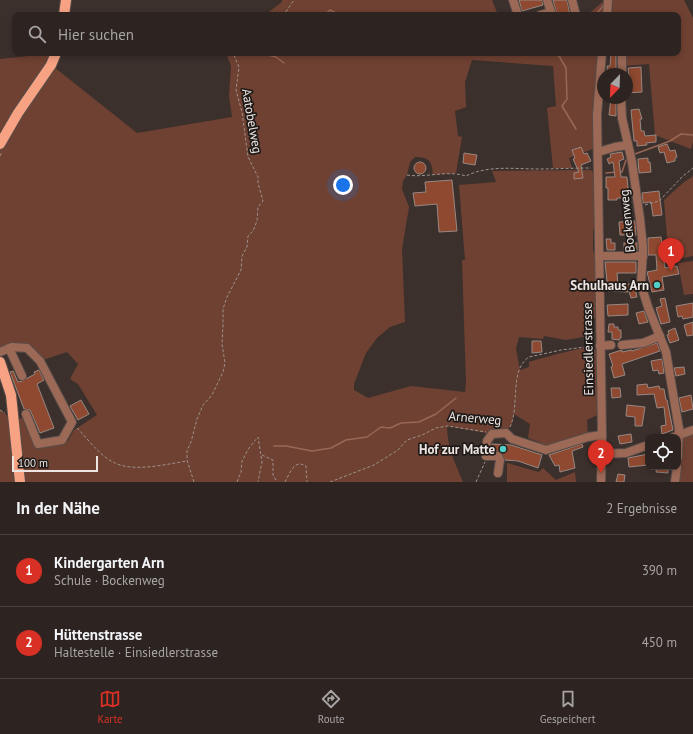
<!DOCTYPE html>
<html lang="de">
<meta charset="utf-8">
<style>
:root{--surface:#2d2421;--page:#39302e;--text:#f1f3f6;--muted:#a7a4a5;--line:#48413f;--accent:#d93025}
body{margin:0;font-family:"PT Sans",sans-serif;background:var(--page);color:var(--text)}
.controls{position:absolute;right:12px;bottom:12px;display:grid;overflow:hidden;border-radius:8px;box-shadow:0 2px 6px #0003}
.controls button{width:36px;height:36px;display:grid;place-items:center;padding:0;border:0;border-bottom:1px solid var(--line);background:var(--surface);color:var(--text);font:20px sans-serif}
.compass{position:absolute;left:597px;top:68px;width:36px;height:36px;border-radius:50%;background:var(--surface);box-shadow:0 2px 6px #0003;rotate:203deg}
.scale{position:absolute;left:12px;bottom:10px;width:86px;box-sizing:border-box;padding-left:4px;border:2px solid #ede5e2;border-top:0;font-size:11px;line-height:14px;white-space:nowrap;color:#ede5e2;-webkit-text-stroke:3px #1f1a18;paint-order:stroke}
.you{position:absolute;left:343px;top:185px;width:14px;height:14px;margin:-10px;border:3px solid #fff;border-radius:50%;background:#1a73e8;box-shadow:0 0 0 6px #1a73e833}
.badge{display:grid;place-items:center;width:26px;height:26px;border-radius:50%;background:var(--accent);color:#fff;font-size:13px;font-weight:700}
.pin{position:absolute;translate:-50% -33px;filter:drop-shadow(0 1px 2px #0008)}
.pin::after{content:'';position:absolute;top:21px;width:14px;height:12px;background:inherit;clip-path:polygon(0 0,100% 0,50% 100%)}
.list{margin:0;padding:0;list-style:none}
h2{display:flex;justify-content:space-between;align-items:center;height:52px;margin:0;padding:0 16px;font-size:17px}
h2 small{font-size:13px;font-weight:400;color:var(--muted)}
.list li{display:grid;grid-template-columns:26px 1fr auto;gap:12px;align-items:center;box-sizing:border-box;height:72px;padding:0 16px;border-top:1px solid var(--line)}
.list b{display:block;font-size:15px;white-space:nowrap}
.list p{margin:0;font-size:13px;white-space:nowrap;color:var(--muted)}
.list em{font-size:13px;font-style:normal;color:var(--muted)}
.icon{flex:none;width:22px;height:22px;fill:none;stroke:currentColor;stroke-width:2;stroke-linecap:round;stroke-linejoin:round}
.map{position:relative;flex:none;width:693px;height:482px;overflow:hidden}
.search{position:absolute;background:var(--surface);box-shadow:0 2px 6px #0003;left:12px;right:12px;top:12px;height:44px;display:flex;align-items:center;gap:10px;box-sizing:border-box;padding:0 14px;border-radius:8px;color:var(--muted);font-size:15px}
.sheet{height:196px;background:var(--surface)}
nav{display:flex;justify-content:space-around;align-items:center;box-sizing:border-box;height:56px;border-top:1px solid var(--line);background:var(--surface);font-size:11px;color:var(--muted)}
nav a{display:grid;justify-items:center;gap:2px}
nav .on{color:var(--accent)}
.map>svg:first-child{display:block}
.green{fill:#6f4132}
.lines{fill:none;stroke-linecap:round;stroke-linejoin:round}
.stream{stroke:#996755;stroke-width:1.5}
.building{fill:#8f4930;stroke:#968883}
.minor-casing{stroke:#584d49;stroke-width:10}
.major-casing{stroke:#584d49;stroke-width:12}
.path{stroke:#9c928e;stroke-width:1;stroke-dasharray:3 2;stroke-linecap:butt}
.minor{stroke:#9d6957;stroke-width:8}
.major{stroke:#f8a284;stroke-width:10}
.poi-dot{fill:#54cdc6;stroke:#1f1a18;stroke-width:1.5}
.labels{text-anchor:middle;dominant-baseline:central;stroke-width:3.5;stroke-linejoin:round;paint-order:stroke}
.street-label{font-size:13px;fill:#ede5e2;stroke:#1f1a18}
.poi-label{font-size:13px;font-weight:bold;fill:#ede5e2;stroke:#1f1a18;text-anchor:end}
</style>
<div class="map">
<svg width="693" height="482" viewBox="0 0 693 482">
<rect width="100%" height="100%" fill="#3c302c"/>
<g class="green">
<path d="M282 0H492L498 15H265L282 2Z"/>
<path d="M605 0 607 15H587Z"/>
<path d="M613 0H684L693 18V142L691 149 655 135 649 64 624 66 623 53H678V15H613L612 12Z"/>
<path d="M226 53H602L595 148 569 158 572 168H553L547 108 556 106 553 66 472 60 465 82 466 107 455 111 458 136 462 137 456 173 433 175C432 162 430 157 415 157L410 162 407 175 403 181 402 189 409 207 402 249 405 322 390 327 377 338 366 353 354 384V390L368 398 411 386 465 392 466 383 462 260H465L459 185 496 182 492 171 591 170 594 174 595 225 593 231V251L596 253 597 318 591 319 588 323V336L566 340 544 336 543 339 519 337 516 349 520 370 529 367V362C540 359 583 346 592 348 595 349 595 350 597 352L599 414 587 420 588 437 546 450 541 443 528 438 530 424 514 414 512 423 506 433 492 434 447 426C447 447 455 463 463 482H23L17 420 24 417 34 447 40 448 68 441 74 430 97 415 78 384 70 379 78 364 67 352 40 361 27 348 0 351V59L48 54 54 57V67L137 133 232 117 229 96 231 66Z"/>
<path d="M693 176V256L669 261 664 200 683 183Z"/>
<path d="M693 261V294L684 295 678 263Z"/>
<path d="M0 410 15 421 17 482H0Z"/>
<path d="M693 433V482H677L682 439Z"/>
<path d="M507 463 539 472 543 468 556 480 575 472 576 482H507Z"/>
</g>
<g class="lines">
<g class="stream">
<path d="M325 14 330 10 340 15"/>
<path d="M592 15 598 12 603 6"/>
<path d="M259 53 276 57 284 63"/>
<path d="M551 53 559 56 566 53"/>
<path d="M559 56 566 68 567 99 562 106 576 129"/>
<path d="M635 154 670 141 681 134 693 135"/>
<path d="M620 172H622L626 160"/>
<path d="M606 173 616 172"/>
<path d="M274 446H286L312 451 331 448 346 440 367 437 381 427 390 428 401 423 419 422 436 414 456 398"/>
</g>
</g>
<g class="building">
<path d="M519 0H542L543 5 522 11Z"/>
<path d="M553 0H567L570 15H557Z"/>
<path d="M611 53H616V74H608L607 66H610Z"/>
<path d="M641 67 642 92 628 93V83H630L628 68Z"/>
<path d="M611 98H616V116L609 115Z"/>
<path d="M639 109 642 119H640L641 131H644L645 136 656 135V142L646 143 647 145 637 146V141H634L631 110Z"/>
<path d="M667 144 670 151 675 150 677 157 675 158V161L667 163 664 152 660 153 658 147Z"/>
<path d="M581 147 584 154 587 153 591 161 581 165 583 178 574 179V173L579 172 573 159 575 158 572 150Z"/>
<path d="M622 152 624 159 619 161 621 177H627L629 198H617V200H608V188H606V177H615L613 162 609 164 607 159 611 157 610 154Z"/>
<path d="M464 153 477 155 475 165 463 163Z"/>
<path d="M648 158V162H650L651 172 639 173 638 159Z"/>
<circle cx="420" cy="168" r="6"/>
<path d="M452 180 457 231 439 232 437 204 415 206 413 193 426 192 425 182Z"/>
<path d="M659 191 662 215 653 216 651 202 643 203 642 193Z"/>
<path d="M635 221 636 235H620L619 222Z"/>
<path d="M661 237 665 268 677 266 679 274 662 277 664 290 652 292 647 272 657 270 656 255H648V238Z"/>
<path d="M606 239H611V243H615V250H607Z"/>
<rect x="624" y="243" width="13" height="7"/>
<path d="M605 262H636V273H617L618 286 634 283 637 297 631 298 628 288V292L608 291Z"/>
<path d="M665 298 670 322 661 324 656 308 662 306 660 299Z"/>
<path d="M693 303V317L683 319 682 316 678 317 676 306Z"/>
<path d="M628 304V315L608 316 607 305Z"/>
<path d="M644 311 648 322 639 324 636 313Z"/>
<path d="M693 322V335L687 336 684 325Z"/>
<path d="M609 324H614V327H618V330H621V338H620L619 340 612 339V332H608Z"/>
<path d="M675 328 679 340 670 343 667 335 669 334 668 331Z"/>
<path d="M532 341H541L542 352 532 353Z"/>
<path d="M657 343 660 351 622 364 625 375 614 378 611 367 613 366 609 354 622 350V352L632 350V351Z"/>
<path d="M662 359 664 373 659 374 658 370 653 371 651 361Z"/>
<path d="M684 367 685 374 676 376 674 368Z"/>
<path d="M39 370 44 380 37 384 54 428 40 433 30 410 24 409 10 372 13 371 18 382 22 381 35 374 34 372Z"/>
<path d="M647 384 648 388 659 386 660 389H664L666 400H667L673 430 662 434 661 426 666 425 664 407 657 408 654 394 637 395V385Z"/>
<path d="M611 388H620L621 397 612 398Z"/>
<path d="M691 395 693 409 682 412 679 398Z"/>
<path d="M81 400 89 414 78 420 70 406Z"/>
<path d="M627 405 645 407 642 426H635V417L626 416Z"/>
<path d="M631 434 632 442 620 444 618 436Z"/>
<path d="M492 444 511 445 542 455 538 468 518 461 505 460 501 452 492 450Z"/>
<path d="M582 444 583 447 572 451 575 468 560 472 559 465 555 466 549 455Z"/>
<path d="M648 454V465L629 467 628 458Z"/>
<path d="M657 467H668V473L656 472Z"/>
<path d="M618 474 625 475 624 482H616Z"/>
</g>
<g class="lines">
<defs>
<g id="minor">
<path d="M513 0 518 15"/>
<path d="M547 0 552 15"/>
<path d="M572 0 576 15"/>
<path d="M540 15 551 12"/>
<path d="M607 15 608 0"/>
<path d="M622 53V74"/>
<path d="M621 98 622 118 632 162 640 219 643 248 641 285 648 307 666 352 679 429 678 457"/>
<path d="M598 152 615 147 628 145"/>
<path d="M599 256H643"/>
<path d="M622 345 643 343 660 336"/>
<path d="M600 346 611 345"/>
<path d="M9 348 22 376"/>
<path d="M0 352 12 347 27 348 40 361 72 422 62 440 38 444 26 414"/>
<path d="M674 437 693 430"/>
<path d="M601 454 626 453 648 445"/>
<path d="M498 473 500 460 498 456H486L487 441 492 434 506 433 512 439 546 450 588 437 602 435"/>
<path d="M601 482 602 435 597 115 602 53"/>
<path d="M675 482 677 467"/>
</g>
<g id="major">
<path d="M64 15 66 0"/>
<path d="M0 144 18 113 51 65 56 53"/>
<path d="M0 362 11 395 20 482"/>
</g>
</defs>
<use href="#minor" class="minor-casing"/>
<use href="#major" class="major-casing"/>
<g class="path">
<path d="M282 15 285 13 294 0"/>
<path d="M0 156 2 152"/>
<path d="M407 175C426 178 447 170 466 176 488 165 514 169 538 169 556 169 573 168 591 168"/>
<path d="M645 205 659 201 682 177 693 168"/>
<path d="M0 410 5 413"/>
<path d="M510 427C520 406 509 370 529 357L561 350 594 346"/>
<path d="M77 428C88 439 99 455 113 462 132 473 167 464 187 461"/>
<path d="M262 455 273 460V475L277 482"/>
<path d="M194 482 187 460V451L191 442 197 419 203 405 212 395 223 372 225 363 222 344 223 325V309L227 297 241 270 242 256 247 247 248 236 253 231 257 221 258 207 263 201 258 183V177L248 157 242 112 236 90 239 67 233 53"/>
<path d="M237 482 241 472 242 461 249 448 258 437 262 462 258 482"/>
<path d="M285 482C290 473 294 459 306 466L307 482"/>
<path d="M330 482 374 465 398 450 407 440 422 435 436 428 447 426 454 427 486 432"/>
<path d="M476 482 485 462"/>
</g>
<use href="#minor" class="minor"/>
<use href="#major" class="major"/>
</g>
<g class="poi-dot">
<circle cx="657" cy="285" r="4"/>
<circle cx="503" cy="449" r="4"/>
</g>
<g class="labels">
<g class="street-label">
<text transform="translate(252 121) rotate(80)">Aatobelweg</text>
<text transform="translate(627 221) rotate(-96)">Bockenweg</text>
<text transform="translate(588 349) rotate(-91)">Einsiedlerstrasse</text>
<text transform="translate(475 418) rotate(5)">Arnerweg</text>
</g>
<g class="poi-label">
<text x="649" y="285">Schulhaus Arn</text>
<text x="495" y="449">Hof zur Matte</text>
</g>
</g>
</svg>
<div class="controls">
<button><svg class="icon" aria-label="locate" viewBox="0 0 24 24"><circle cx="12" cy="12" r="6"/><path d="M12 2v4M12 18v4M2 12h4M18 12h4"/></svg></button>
</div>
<svg class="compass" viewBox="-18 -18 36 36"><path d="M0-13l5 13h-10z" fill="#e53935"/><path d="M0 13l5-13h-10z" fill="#a7a4a5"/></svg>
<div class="scale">100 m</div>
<div class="you"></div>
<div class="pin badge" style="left:671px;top:271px">1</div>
<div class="pin badge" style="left:601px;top:473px">2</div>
<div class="search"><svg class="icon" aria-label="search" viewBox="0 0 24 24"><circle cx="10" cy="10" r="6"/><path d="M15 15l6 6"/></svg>Hier suchen</div>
</div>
<section class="sheet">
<h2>In der Nähe<small>2 Ergebnisse</small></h2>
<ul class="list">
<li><span class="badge">1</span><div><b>Kindergarten Arn</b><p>Schule · Bockenweg</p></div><em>390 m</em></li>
<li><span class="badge">2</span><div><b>Hüttenstrasse</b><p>Haltestelle · Einsiedlerstrasse</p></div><em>450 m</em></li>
</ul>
</section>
<nav>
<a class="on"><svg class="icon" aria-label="map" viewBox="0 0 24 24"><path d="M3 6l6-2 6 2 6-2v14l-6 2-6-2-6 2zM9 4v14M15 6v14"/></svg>Karte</a>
<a><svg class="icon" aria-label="directions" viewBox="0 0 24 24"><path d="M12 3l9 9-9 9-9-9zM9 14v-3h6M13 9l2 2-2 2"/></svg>Route</a>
<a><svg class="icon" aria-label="saved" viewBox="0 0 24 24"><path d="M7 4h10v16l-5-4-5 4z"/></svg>Gespeichert</a>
</nav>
